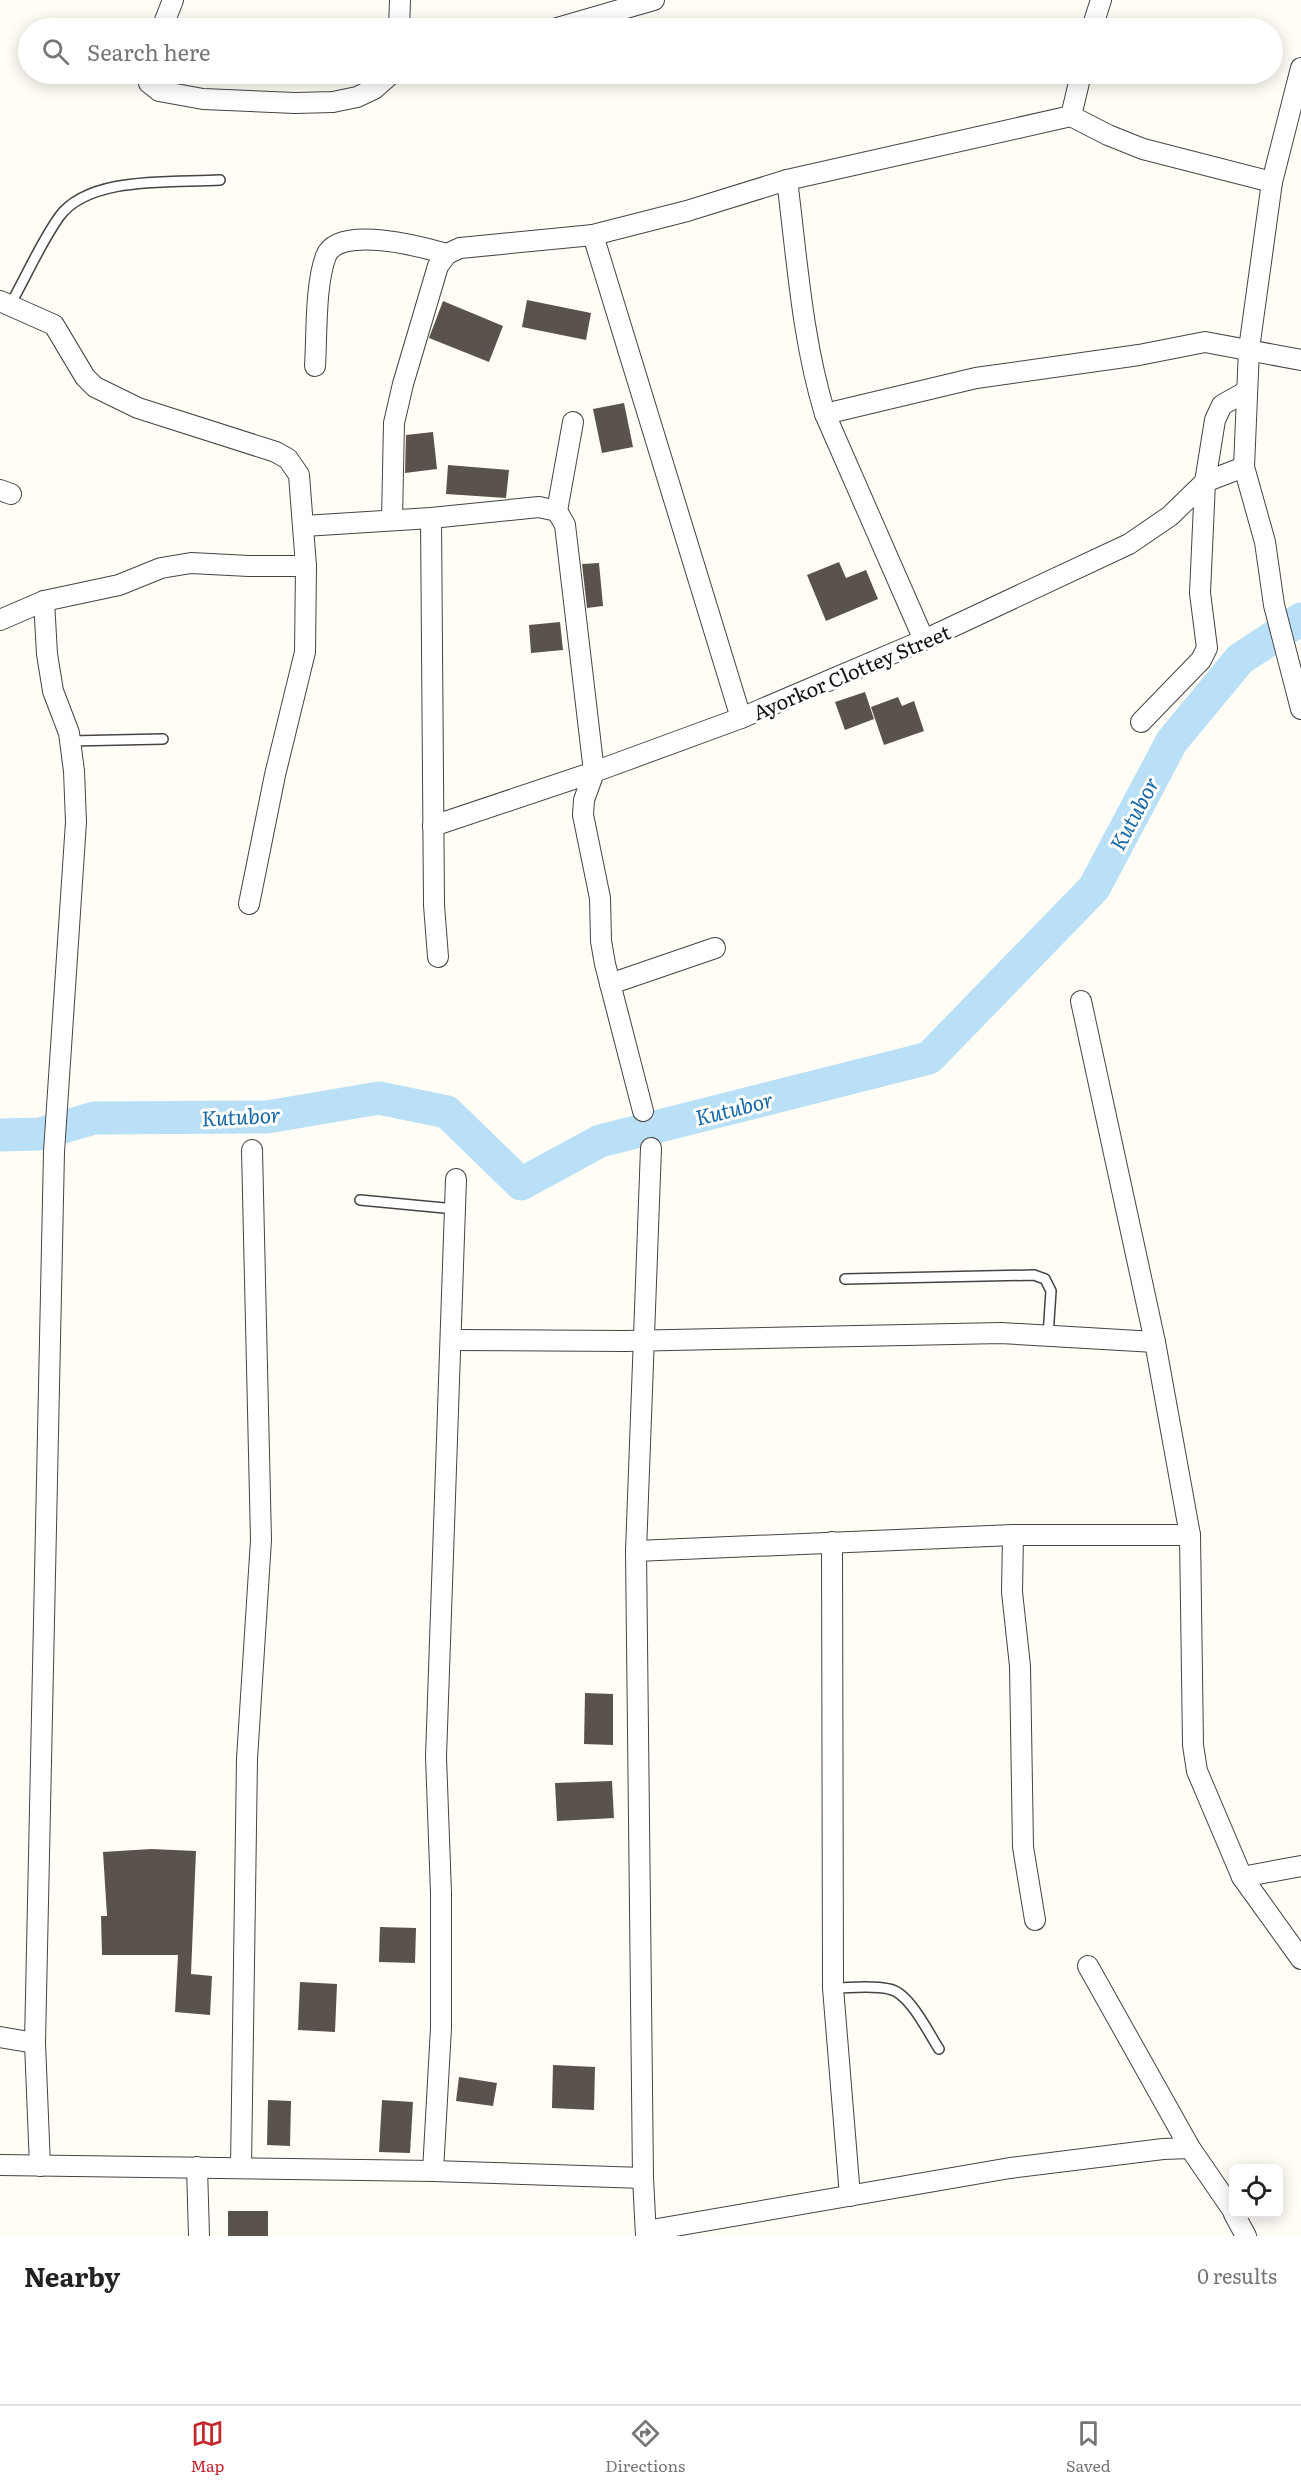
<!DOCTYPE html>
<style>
:root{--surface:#fff;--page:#f2f2f2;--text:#222;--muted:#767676;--line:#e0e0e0;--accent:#c4262e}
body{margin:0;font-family:Literata,serif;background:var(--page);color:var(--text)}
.controls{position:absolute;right:18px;bottom:18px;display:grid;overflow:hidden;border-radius:9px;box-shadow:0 3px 15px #0003}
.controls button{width:54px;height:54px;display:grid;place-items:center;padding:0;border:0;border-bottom:2px solid var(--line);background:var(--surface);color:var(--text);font:30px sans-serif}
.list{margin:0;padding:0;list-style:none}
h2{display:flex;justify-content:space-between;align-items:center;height:78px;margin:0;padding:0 24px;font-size:26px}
h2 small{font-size:20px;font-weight:400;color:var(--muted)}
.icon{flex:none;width:33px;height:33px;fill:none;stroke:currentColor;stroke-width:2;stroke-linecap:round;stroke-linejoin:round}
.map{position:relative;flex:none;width:1301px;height:2236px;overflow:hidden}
.search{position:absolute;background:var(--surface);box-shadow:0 3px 15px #0003;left:18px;right:18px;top:18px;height:66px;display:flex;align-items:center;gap:15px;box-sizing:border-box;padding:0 21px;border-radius:33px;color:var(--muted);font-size:22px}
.sheet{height:168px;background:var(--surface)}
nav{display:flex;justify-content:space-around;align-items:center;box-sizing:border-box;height:84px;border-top:2px solid var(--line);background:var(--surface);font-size:16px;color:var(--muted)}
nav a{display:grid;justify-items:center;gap:3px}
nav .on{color:var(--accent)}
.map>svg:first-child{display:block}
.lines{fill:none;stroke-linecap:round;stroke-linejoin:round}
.river{stroke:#b9e0f7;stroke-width:33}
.building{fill:#5a524d}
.service-casing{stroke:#444;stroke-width:12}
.minor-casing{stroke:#444;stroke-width:22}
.service{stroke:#fff;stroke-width:9}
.minor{stroke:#fff;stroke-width:20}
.labels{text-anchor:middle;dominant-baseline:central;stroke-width:6;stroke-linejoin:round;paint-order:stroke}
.street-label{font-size:20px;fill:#111;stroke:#fff}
.water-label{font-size:21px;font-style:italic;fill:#1768a6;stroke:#fff}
</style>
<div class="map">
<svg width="1301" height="2236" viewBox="0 0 1301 2236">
<rect width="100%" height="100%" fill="#fffdf5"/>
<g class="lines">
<path class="river" d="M0 1135 40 1134 94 1118 267 1117 379 1098 447 1112 521 1184 600 1141 929 1058 1094 888 1172 741 1240 659 1301 619"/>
</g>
<g class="building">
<path d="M527 300 591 313 586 340 522 327Z"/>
<path d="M443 301 503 326 489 362 429 338Z"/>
<path d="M624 403 633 447 602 453 593 409Z"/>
<path d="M433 432 437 469 405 473 406 435Z"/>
<path d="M448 465 509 470 506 498 446 494Z"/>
<path d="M839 562 846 578 866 570 878 599 826 621 807 575Z"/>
<path d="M599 563 603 606 587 608 582 564Z"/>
<path d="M560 622 563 650 531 653 529 625Z"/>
<path d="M865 692 874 719 845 730 835 702Z"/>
<path d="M898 697 902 706 914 701 924 731 884 745 871 707Z"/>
<path d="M585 1693 613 1694V1745L584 1744Z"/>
<path d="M612 1781 614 1818 557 1821 555 1783Z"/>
<path d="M151 1849 196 1851 191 1974 212 1976 210 2015 175 2012 178 1955H102L101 1916H107L103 1852Z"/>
<path d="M380 1927 416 1928 415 1963 379 1962Z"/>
<path d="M300 1982 337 1984 335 2032 298 2030Z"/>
<path d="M553 2065 595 2067 594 2110 552 2108Z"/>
<path d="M459 2077 497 2083 493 2106 456 2101Z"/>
<path d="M268 2100 291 2101 290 2146 267 2145Z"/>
<path d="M382 2100 413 2102 410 2153 379 2152Z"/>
<rect x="228" y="2211" width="40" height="25"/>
</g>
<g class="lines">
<defs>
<g id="service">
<path d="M10 305C26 277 40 244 59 217 89 175 174 183 220 180"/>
<path d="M70 741 163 739"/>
<path d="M360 1200 455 1209"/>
<path d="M845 1279 1034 1275 1045 1279 1051 1291 1048 1336"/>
<path d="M833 1988C850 1988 872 1985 889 1989 909 1992 928 2032 939 2049"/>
</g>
<g id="minor">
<path d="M162 28 173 0"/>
<path d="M399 28 400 0"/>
<path d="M557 28 654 0"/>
<path d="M1092 28 1101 0"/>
<path d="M1301 68 1272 182 1249 349 1244 467 1265 542 1274 605 1301 709"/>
<path d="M149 74V83L159 91 203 99 295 103 333 102 357 97 374 89 391 74"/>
<path d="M1071 116 1081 74"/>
<path d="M787 180C797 258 802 339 825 414L924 640"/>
<path d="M593 235 741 718"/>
<path d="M0 301 54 325 85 377 95 387 138 408 276 452 288 459 299 475 306 566 305 652 275 775 249 904"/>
<path d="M315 366C317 335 315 284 326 256 338 224 423 247 447 254"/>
<path d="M825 414 976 378 1139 355 1205 342 1301 360"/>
<path d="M0 490 11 494"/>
<path d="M557 511 573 422"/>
<path d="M431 518 434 905 438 957"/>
<path d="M392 520 394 423 403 384 438 266 447 254 460 248 593 235 687 211 787 180 1071 116 1108 135 1143 149 1272 182"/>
<path d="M304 526 431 518 539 507 557 511 565 525 594 772 584 800 583 815 600 898 601 941 605 964 643 1111"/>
<path d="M0 620 44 601 119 585 161 568 191 563 249 566H306"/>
<path d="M1141 722 1201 660 1207 648 1200 593 1205 482 1215 420 1222 405 1247 391"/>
<path d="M433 826 594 772 741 718 924 640 1129 544 1170 516 1205 482 1244 467"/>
<path d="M610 984 715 948"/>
<path d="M1081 1001 1155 1342 1190 1535 1193 1745 1197 1771 1242 1877 1301 1959"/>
<path d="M451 1340 625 1341 1001 1333 1155 1342"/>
<path d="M1013 1535 1012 1592 1020 1666 1023 1847 1035 1920"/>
<path d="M832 1542 833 1988 850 2196"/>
<path d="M636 1551 1013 1535H1190"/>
<path d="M1242 1877 1301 1866"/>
<path d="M1088 1966 1190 2148 1234 2212"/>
<path d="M0 2037 35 2043 40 2166"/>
<path d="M35 2043 54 1152 76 822 74 771 69 733 53 691 47 654 44 601"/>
<path d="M0 2165 433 2171 643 2178"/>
<path d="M197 2167 199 2236"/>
<path d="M241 2167 247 1759 261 1540 252 1150"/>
<path d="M433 2171 441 2028V1893L436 1757 456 1179"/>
<path d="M1234 2214 1246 2236"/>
<path d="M646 2231 1010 2168 1163 2149 1190 2148"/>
<path d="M646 2236 643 2178 636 1551 651 1148"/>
</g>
</defs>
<use href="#service" class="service-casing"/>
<use href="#minor" class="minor-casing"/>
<use href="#service" class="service"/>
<use href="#minor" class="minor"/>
</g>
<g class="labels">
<g class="street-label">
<text transform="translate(851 671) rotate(-23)">Ayorkor Clottey Street</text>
</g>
<g class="water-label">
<text transform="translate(1133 813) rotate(-62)">Kutubor</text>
<text transform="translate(734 1107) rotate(-14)">Kutubor</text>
<text transform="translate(241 1115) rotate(-3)">Kutubor</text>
</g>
</g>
</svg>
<div class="controls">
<button><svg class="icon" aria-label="locate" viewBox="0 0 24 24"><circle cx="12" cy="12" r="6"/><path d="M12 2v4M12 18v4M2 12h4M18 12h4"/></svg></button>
</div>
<div class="search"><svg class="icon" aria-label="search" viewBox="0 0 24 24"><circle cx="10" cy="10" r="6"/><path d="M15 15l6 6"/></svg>Search here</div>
</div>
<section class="sheet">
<h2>Nearby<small>0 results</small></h2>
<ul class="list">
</ul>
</section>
<nav>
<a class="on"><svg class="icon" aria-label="map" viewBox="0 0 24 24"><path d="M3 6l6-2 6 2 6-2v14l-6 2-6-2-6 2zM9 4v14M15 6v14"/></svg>Map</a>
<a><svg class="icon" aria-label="directions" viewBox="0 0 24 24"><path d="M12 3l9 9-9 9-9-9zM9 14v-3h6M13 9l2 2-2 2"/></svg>Directions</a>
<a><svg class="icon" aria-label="saved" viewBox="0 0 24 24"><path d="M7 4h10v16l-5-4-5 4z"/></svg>Saved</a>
</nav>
